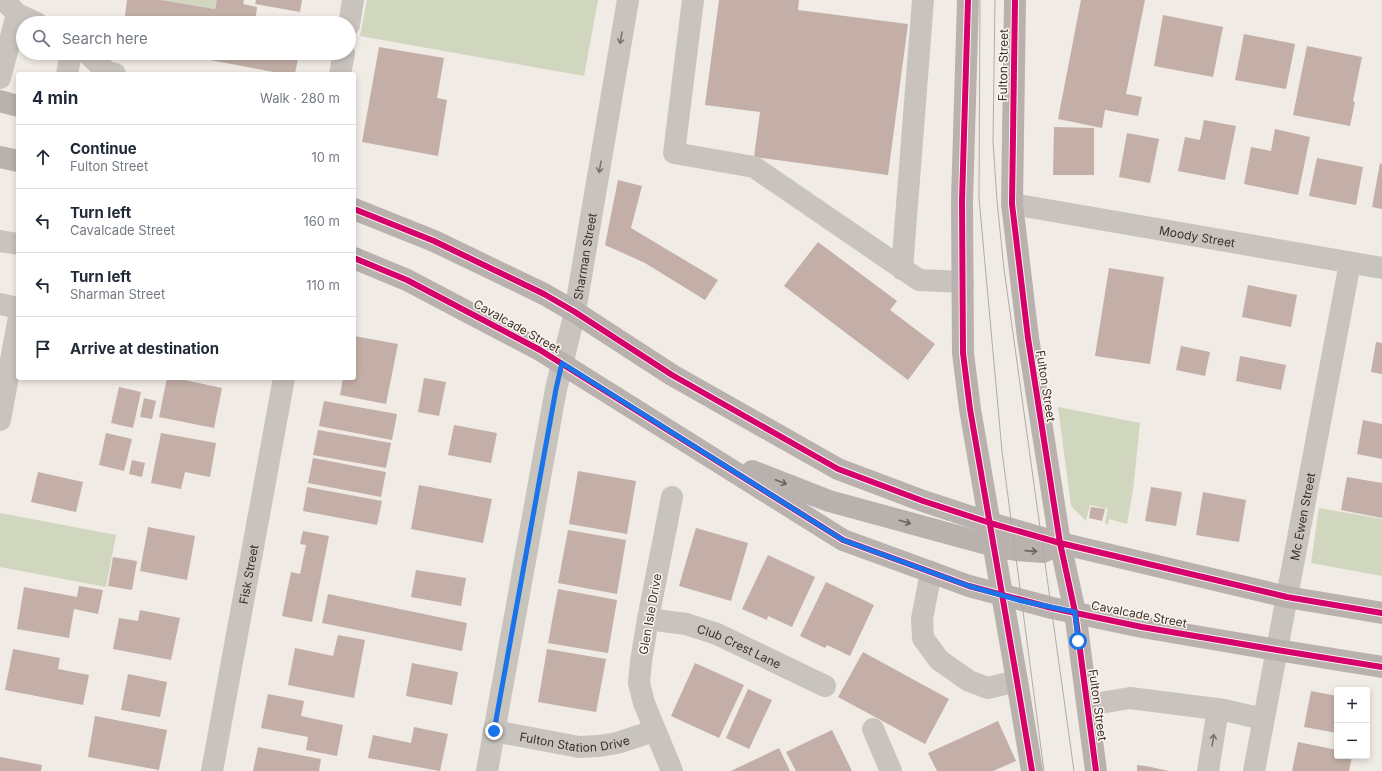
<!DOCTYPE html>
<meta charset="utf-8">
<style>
:root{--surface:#fff;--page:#f2f2f3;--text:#1f2937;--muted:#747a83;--line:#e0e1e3}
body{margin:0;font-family:Inter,sans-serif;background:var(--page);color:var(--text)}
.controls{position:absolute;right:12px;bottom:12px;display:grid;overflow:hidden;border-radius:4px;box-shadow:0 2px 6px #0003}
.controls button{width:36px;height:36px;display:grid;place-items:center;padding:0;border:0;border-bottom:1px solid var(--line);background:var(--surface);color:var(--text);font:20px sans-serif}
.stop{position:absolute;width:12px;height:12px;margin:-9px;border:3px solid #1a73e8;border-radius:50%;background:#fff}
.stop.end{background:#1a73e8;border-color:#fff;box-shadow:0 1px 4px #0008}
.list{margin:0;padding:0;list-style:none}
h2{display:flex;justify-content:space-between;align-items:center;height:52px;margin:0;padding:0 16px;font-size:17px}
h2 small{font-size:13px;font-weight:400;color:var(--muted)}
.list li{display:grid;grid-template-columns:26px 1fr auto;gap:12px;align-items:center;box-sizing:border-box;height:64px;padding:0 16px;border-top:1px solid var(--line)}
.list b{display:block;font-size:15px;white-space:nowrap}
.list p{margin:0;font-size:13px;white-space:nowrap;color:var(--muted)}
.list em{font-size:13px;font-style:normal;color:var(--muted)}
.icon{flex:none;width:22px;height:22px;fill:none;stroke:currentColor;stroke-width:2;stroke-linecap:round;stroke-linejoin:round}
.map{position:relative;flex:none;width:1382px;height:771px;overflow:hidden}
.search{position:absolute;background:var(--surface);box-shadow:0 2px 6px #0003;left:16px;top:16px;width:340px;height:44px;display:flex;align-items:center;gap:10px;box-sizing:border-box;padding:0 14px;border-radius:22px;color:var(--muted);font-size:15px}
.panel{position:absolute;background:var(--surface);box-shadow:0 2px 6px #0003;left:16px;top:72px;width:340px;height:308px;border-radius:4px}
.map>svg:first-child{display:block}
.green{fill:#d1d6bf}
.building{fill:#c3afa7}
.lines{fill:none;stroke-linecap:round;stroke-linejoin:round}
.minor{stroke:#c9c3be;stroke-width:22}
.major{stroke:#b8b1ad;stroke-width:22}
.tram{stroke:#b1aca8;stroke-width:1}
.cycleway-casing{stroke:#fbf5ee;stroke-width:8}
.cycleway{stroke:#d6006c;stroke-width:6}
.oneway{stroke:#7b726d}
.oneway2{stroke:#6d645f}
.route{stroke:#1a73e8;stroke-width:5}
.labels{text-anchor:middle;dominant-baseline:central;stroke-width:3;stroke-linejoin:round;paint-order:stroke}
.street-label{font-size:12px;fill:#3b302b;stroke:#fbf5ee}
</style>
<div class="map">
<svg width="1382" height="771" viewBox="0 0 1382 771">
<rect width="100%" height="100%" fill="#f0ebe5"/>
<g class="green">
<path d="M161 0H217L215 9Z"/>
<path d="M367 0H598L584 76 360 36Z"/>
<path d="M1058 407 1140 423 1133 490 1127 524 1109 519 1108 524 1105 523 1108 509 1090 505 1086 521 1071 506Z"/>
<path d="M1319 508 1382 519V576L1311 563Z"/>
<path d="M0 513 116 535 106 587 0 567Z"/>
</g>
<g class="building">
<path d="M127 0H161L215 9 217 0H244L243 4 257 7 255 23H124Z"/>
<path d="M256 0H302L300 12 255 4Z"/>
<path d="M719 0H799L798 10 908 24 888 175 754 157 760 112 705 105Z"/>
<path d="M1081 0H1145L1126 94 1142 97 1138 116 1105 110 1102 128 1058 119Z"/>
<path d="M1163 15 1223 27 1213 77 1154 66Z"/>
<path d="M1244 34 1295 44 1286 89 1235 80Z"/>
<path d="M1307 46 1362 57 1353 101 1355 102 1350 126 1293 115Z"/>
<path d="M379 47 444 58 437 98 447 100 438 156 362 142Z"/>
<path d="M174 53H299L295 74H284Z"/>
<path d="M1204 120 1236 126 1225 180 1178 171 1185 137 1200 140Z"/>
<path d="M1054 127 1094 128V175H1053Z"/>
<path d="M1275 129 1310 137 1298 195 1244 184 1251 147 1271 151Z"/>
<path d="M1127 133 1159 139 1150 183 1119 177Z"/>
<path d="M1317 158 1363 167 1356 205 1309 196Z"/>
<path d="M1380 163 1382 164V209L1372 207Z"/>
<path d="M618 180 642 186 631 228 718 280 705 300 645 263 605 245Z"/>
<path d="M818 242 897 301 890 310 935 344 908 380 784 286Z"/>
<path d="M1109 268 1164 277 1150 364 1095 356Z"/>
<path d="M1248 285 1297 295 1291 327 1242 317Z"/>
<path d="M354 336 398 344 386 404 340 395 343 378H354Z"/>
<path d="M1376 342 1382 343V374L1371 372Z"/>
<path d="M1181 346 1210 352 1205 376 1176 370Z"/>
<path d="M1240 356 1286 365 1281 390 1236 381Z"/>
<path d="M167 378H175L222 388 214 428 159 417Z"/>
<path d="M424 378 446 382 439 416 418 412Z"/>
<path d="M119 387 141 392 133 428 111 423Z"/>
<path d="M144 398 156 401 152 419 140 417Z"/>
<path d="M324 401 397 414 392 440 319 426Z"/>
<path d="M1363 420 1382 424V459L1357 454Z"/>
<path d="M454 425 497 433 491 463 448 455Z"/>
<path d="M318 430 391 443 386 468 313 455Z"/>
<path d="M106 433 132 439 124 471 99 465Z"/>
<path d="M161 433 216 443 210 477 185 472 181 489 151 483Z"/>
<path d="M313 458 386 472 381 497 308 483Z"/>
<path d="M132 460 145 463 142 477 129 474Z"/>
<path d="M578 471 636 481 627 534 569 524Z"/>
<path d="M38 472 83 482 76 512 31 502Z"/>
<path d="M1347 477 1382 483V518L1341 510Z"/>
<path d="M419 485 492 499 483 543 411 529Z"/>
<path d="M307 487 382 501 377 525 303 511Z"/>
<path d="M1151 487 1182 492 1176 526 1145 521Z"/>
<path d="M1203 492 1246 500 1239 542 1196 535Z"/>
<path d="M1091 507 1105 509 1102 521 1089 518Z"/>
<path d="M148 527 195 536 187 580 140 571Z"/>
<path d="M696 528 748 543 731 601 679 586Z"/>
<path d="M568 530 626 540 617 594 558 583Z"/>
<path d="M303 531 329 536 312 622 282 616 291 572 300 574 306 545 300 544Z"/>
<path d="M768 555 815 577 792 627 768 616 767 620 742 609Z"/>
<path d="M113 557 137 561 132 590 108 586Z"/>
<path d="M416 570 466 578 461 606 411 597Z"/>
<path d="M826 582 874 605 850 656 827 645 825 648 800 636Z"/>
<path d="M79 586 103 590 98 614 74 609 69 638 17 629 24 587 77 597Z"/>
<path d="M558 589 617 600 608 653 548 643Z"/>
<path d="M328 594 467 623 462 651 322 623Z"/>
<path d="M140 610 180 618 171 660 113 649 119 618 138 621Z"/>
<path d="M338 635 365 640 354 698 288 685 295 648 333 656Z"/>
<path d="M13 649 60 658 58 669 89 675 83 705 5 690Z"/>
<path d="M547 649 606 659 596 712 538 702Z"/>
<path d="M863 652 949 699 925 744 838 697Z"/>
<path d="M412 663 458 672 452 705 406 696Z"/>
<path d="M695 663 744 685 719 738 671 716Z"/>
<path d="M128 674 167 682 160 717 121 710Z"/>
<path d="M748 689 772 700 749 749 726 738Z"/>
<path d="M1311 691 1337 696V733L1304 727Z"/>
<path d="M268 694 304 701 301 716 343 725 337 756 306 750 308 737 261 728Z"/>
<path d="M95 716 167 730 159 770 88 757Z"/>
<path d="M998 721 1016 761 993 771H937L928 753Z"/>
<path d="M414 727 448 734 440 771 368 758 373 735 411 743Z"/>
<path d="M832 730 852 771H796L786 752Z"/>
<path d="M1298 742 1337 750V756H1352L1349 771H1292Z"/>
<path d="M258 747 321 759 319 771H253Z"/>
<path d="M779 748 790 771H731Z"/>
<path d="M0 757 42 765 41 771H0Z"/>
<path d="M1137 765 1146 766 1169 771H1137Z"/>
</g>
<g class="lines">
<g class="minor">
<path d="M693 0 674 153 754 167 919 280 963 282"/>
<path d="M17 14 37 23"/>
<path d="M349 25 353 0"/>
<path d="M87 53 107 72 115 74"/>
<path d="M67 74 71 53"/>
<path d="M340 74 344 53"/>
<path d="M0 78 17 14 4 0"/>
<path id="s1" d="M1012 204 1382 268"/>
<path d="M0 241 18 244"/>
<path d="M902 269 923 0"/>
<path d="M0 304 18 308"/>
<path d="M0 420 18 322"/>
<path d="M672 497 648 619 641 661 639 683 644 703 672 771"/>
<path d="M931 572 922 619 923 638 939 660 969 681 988 688 1017 681"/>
<path id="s2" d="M648 619 686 624 717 634 825 686"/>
<path d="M1088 705 1130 698 1224 710 1263 719"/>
<path d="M873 729 891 771"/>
<path id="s3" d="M494 731 579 747 599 746 617 743 654 731"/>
<path id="s4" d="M212 771 284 378"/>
<path id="s5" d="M487 771 556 389 575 312 628 0"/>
<path d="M1208 771 1218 709"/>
<path id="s6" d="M1254 771 1350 263"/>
</g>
<g class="major">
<path d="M968 0 962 201 963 353 970 409 1017 681 1032 771"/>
<path d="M1015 0 1012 204 1028 338 1060 543 1075 612 1096 771"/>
<path d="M0 101 18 106"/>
<path d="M0 157 18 161"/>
<path d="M354 209 434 241 544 294 575 312 672 375 838 469 923 501 990 523 1060 543 1287 597 1382 613"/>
<path d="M354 258 407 280 540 350 843 540 969 586 1052 608 1142 627 1277 650 1382 667"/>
<path d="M752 471 829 501 994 546 1016 550 1043 552 1060 543"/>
</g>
<g class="tram">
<path d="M980 0 979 198 1002 451 1044 771"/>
<path d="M995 0 993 141 997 201 1004 269 1074 771"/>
</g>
<defs>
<g id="cycleway">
<path d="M968 0 962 201 963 353 970 409 1017 681 1032 771"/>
<path d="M1015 0 1012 204 1028 338 1060 543 1075 612 1096 771"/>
<path d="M354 209 434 241 544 294 575 312 672 375 838 469 923 501 990 523 1060 543 1287 597 1382 613"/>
<path d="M354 258 407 280 540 350 843 540 969 586 1052 608 1142 627 1277 650 1382 667"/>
</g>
</defs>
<use href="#cycleway" class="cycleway-casing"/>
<use href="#cycleway" class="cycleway"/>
</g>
<defs><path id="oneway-shaft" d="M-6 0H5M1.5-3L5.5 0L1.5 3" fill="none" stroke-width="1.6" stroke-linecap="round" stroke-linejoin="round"/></defs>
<g class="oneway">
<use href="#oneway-shaft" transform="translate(621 38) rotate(100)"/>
<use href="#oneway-shaft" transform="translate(600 167) rotate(100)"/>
<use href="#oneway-shaft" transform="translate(1213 740) rotate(-81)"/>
</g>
<g class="oneway2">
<use href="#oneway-shaft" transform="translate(781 482) rotate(21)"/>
<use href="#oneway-shaft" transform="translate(905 522) rotate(16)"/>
<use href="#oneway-shaft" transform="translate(1031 551) rotate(4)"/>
</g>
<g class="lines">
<path class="route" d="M494 731 556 389 562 363 843 540 969 586 1022 601 1075 612 1078 641"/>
</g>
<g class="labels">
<g class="street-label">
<text transform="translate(1003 65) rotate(-89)">Fulton Street</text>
<text stroke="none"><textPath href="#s1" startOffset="188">Moody Street</textPath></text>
<text stroke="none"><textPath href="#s5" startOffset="524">Sharman Street</textPath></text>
<text transform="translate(517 326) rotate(29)">Cavalcade Street</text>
<text transform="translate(1046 386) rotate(81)">Fulton Street</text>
<text stroke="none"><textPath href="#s6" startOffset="259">Mc Ewen Street</textPath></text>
<text stroke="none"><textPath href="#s4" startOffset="200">Fisk Street</textPath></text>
<text transform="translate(650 614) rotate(-80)">Glen Isle Drive</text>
<text transform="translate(1139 614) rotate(11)">Cavalcade Street</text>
<text stroke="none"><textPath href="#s2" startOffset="96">Club Crest Lane</textPath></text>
<text transform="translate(1098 705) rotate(82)">Fulton Street</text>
<text stroke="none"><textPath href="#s3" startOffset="82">Fulton Station Drive</textPath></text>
</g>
</g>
</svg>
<div class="controls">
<button>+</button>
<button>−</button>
</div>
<div class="stop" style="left:1078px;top:641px"></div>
<div class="stop end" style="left:494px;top:731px"></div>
<div class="search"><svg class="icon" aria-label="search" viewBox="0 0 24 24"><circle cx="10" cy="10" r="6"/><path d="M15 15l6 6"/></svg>Search here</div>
<section class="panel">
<h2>4 min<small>Walk · 280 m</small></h2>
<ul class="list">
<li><svg class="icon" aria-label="ahead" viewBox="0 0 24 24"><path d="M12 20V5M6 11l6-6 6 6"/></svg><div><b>Continue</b><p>Fulton Street</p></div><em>10 m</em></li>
<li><svg class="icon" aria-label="left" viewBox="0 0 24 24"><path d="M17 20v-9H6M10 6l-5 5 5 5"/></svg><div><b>Turn left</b><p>Cavalcade Street</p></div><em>160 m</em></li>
<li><svg class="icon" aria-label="left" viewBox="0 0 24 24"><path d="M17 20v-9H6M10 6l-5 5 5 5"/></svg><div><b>Turn left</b><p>Sharman Street</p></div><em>110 m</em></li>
<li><svg class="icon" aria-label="arrive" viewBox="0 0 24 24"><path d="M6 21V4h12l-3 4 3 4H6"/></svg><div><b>Arrive at destination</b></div></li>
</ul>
</section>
</div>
